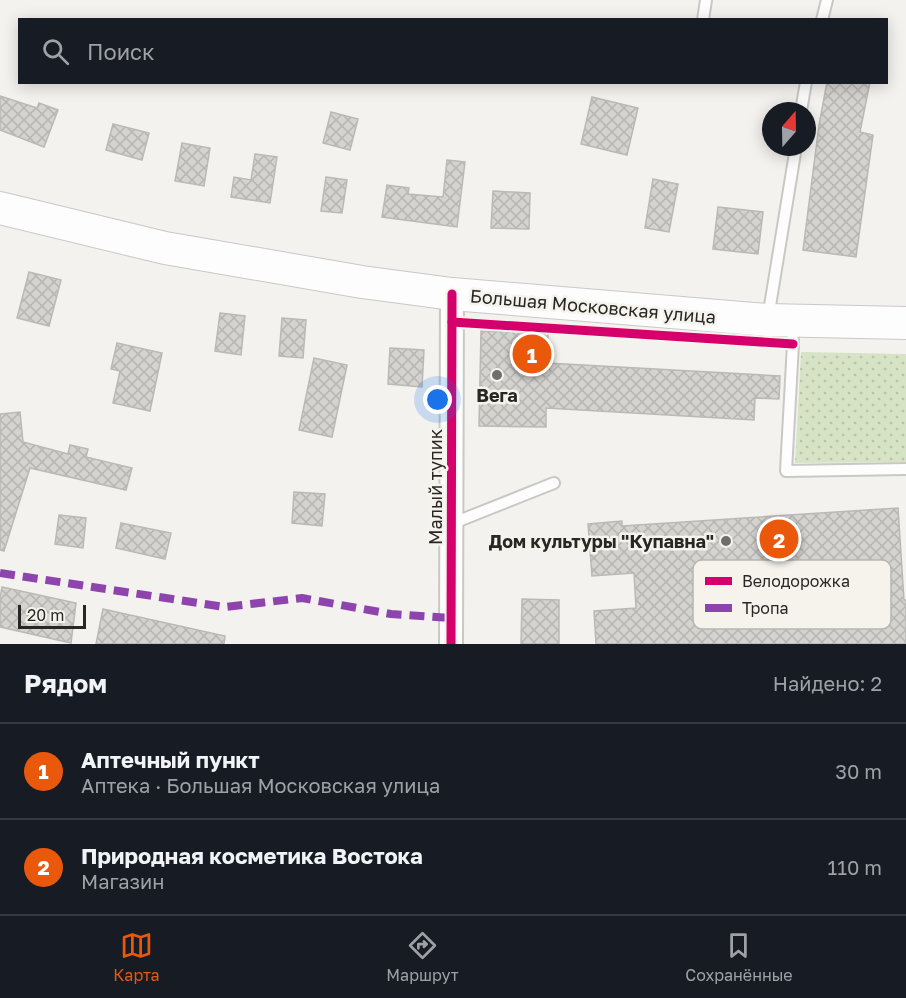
<!DOCTYPE html>
<html lang="ru">
<meta charset="utf-8">
<style>
:root{--surface:#171b24;--page:#20242c;--text:#f1f3f6;--muted:#9ea1a6;--line:#363941;--accent:#ea580c}
body{margin:0;font-family:"Golos Text",sans-serif;background:var(--page);color:var(--text)}
.compass{position:absolute;left:762px;top:102px;width:54px;height:54px;border-radius:50%;background:var(--surface);box-shadow:0 3px 15px #0003;rotate:20deg}
.scale{position:absolute;left:18px;bottom:15px;width:68px;box-sizing:border-box;padding-left:6px;border:3px solid #282725;border-top:0;font-size:16px;line-height:21px;white-space:nowrap;color:#282725;-webkit-text-stroke:4px #f6f3ed;paint-order:stroke}
.you{position:absolute;left:438px;top:400px;width:21px;height:21px;margin:-15px;border:4px solid #fff;border-radius:50%;background:#1a73e8;box-shadow:0 0 0 9px #1a73e833}
.badge{display:grid;place-items:center;width:39px;height:39px;border-radius:50%;background:var(--accent);color:#fff;font-size:20px;font-weight:700}
.pin{position:absolute;translate:-50% -50%;border:3px solid #fff;box-shadow:0 2px 6px #0006}
.list{margin:0;padding:0;list-style:none}
h2{display:flex;justify-content:space-between;align-items:center;height:78px;margin:0;padding:0 24px;font-size:26px}
h2 small{font-size:20px;font-weight:400;color:var(--muted)}
.list li{display:grid;grid-template-columns:39px 1fr auto;gap:18px;align-items:center;box-sizing:border-box;height:96px;padding:0 24px;border-top:2px solid var(--line)}
.list b{display:block;font-size:22px;white-space:nowrap}
.list p{margin:0;font-size:20px;white-space:nowrap;color:var(--muted)}
.list em{font-size:20px;font-style:normal;color:var(--muted)}
.icon{flex:none;width:33px;height:33px;fill:none;stroke:currentColor;stroke-width:2;stroke-linecap:round;stroke-linejoin:round}
.map{position:relative;flex:none;width:906px;height:644px;overflow:hidden}
.search{position:absolute;background:var(--surface);box-shadow:0 3px 15px #0003;left:18px;right:18px;top:18px;height:66px;display:flex;align-items:center;gap:15px;box-sizing:border-box;padding:0 21px;border-radius:0px;color:var(--muted);font-size:22px}
.sheet{height:270px;background:var(--surface)}
nav{display:flex;justify-content:space-around;align-items:center;box-sizing:border-box;height:84px;border-top:2px solid var(--line);background:var(--surface);font-size:16px;color:var(--muted)}
nav a{display:grid;justify-items:center;gap:3px}
nav .on{color:var(--accent)}
.map>svg:first-child{display:block}
.grass{fill:url(#grass-dots)}
.building{fill:url(#building-cross-hatch);stroke:#bab9b7;stroke-width:1.5}
.lines{fill:none;stroke-linecap:round;stroke-linejoin:round}
.service-casing{stroke:#c9c8c5;stroke-width:14}
.minor-casing{stroke:#c9c8c5;stroke-width:26}
.secondary-casing{stroke:#c9c8c5;stroke-width:34}
.service{stroke:#fdfdfd;stroke-width:10}
.minor{stroke:#fdfdfd;stroke-width:22}
.secondary{stroke:#fdfdfd;stroke-width:32}
.quiet{stroke:#8e44ad;stroke-width:8;stroke-dasharray:15 8;stroke-linecap:butt}
.cycleway-casing{stroke:#f6f3ed;stroke-width:13}
.cycleway{stroke:#d6006c;stroke-width:9}
.poi-dot{fill:#6f6e6c;stroke:#f6f3ed;stroke-width:2}
.labels{text-anchor:middle;dominant-baseline:central;stroke-width:5;stroke-linejoin:round;paint-order:stroke}
.street-label{font-size:18px;fill:#282725;stroke:#f6f3ed}
.poi-label{font-size:18px;font-weight:bold;fill:#282725;stroke:#f6f3ed}
.key{fill:#f6f3ed;stroke:#b8b6b1;stroke-width:1.5}
.key-label{font-size:16px;fill:#282725}
</style>
<div class="map">
<svg width="906" height="644" viewBox="0 0 906 644">
<defs>
<pattern id="grass-dots" width="8" height="8" patternUnits="userSpaceOnUse" patternTransform="scale(1.5)"><rect width="8" height="8" fill="#d6e3c4"/><path d="M2 2h.1M6 6h.1" fill="none" stroke="#b8c3a8" stroke-width="1.8" stroke-linecap="round"/></pattern>
<pattern id="building-cross-hatch" width="8" height="8" patternUnits="userSpaceOnUse" patternTransform="scale(1.5)"><rect width="8" height="8" fill="#d4d3d0"/><path d="M0 0l8 8M0 8l8-8" fill="none" stroke="#b6b5b2"/></pattern>
</defs>
<rect width="100%" height="100%" fill="#f4f2ef"/>
<path class="grass" d="M801 352 906 354V462L795 463Z"/>
<g class="building">
<path d="M827 82H870L860 132 873 135 856 257 803 250 819 125Z"/>
<path d="M0 96 37 108 39 103 58 110 44 147 0 130Z"/>
<path d="M592 97 638 108 627 155 581 144Z"/>
<path d="M331 112 358 119 350 150 323 143Z"/>
<path d="M113 124 149 133 142 160 106 150Z"/>
<path d="M182 143 210 148 204 186 175 181Z"/>
<path d="M255 154 277 157 270 203 231 197 234 177 251 180Z"/>
<path d="M447 160 465 162 457 227 382 217 387 185 409 188 408 194 443 197Z"/>
<path d="M326 177 347 180 342 213 321 211Z"/>
<path d="M653 179 678 184 669 232 645 228Z"/>
<path d="M493 191 530 193 529 229 491 228Z"/>
<path d="M718 207 763 212 758 254 713 249Z"/>
<path d="M29 272 61 280 49 326 17 318Z"/>
<path d="M220 313 245 316 241 355 215 351Z"/>
<path d="M282 318 306 320 303 358 279 356Z"/>
<path d="M481 331 548 333 547 363 780 376 779 399 755 398 754 420 546 408V427L479 426Z"/>
<path d="M117 343 162 353 150 411 113 403 120 371 111 369Z"/>
<path d="M390 348 424 350 422 387 388 384Z"/>
<path d="M314 358 347 365 332 437 299 430Z"/>
<path d="M20 412 23 442 68 454 70 445 88 449 86 457 132 468 126 490 30 468 4 551 0 550V414Z"/>
<path d="M294 492 325 494 322 526 292 523Z"/>
<path d="M898 508 904 600H906V644H596L594 611 636 608 634 573 592 576 588 524 622 521V526Z"/>
<path d="M59 515 86 518 83 548 55 544Z"/>
<path d="M121 523 171 533 165 559 116 548Z"/>
<path d="M2 587 76 603 71 643 0 627V598Z"/>
<path d="M522 599 559 600V644H521Z"/>
<path d="M103 609 225 636 224 644H96Z"/>
</g>
<g class="lines">
<defs>
<g id="service">
<path d="M703 20 706 0"/>
<path d="M822 20 827 0"/>
<path d="M801 111 806 82"/>
<path d="M768 318 796 147"/>
<path d="M792 322 793 344 786 471 906 469"/>
<path d="M451 524 554 483"/>
</g>
<path id="minor" d="M451 644 452 294"/>
<path id="secondary" d="M0 208 165 248 362 282 452 294 767 320 906 323"/>
</defs>
<use href="#service" class="service-casing"/>
<use href="#minor" class="minor-casing"/>
<use href="#secondary" class="secondary-casing"/>
<use href="#service" class="service"/>
<use href="#minor" class="minor"/>
<use href="#secondary" class="secondary"/>
<path class="quiet" d="M0 573 225 607 302 598 391 614 451 618"/>
<defs>
<g id="cycleway">
<path d="M452 322 793 344"/>
<path d="M451 644 452 294"/>
</g>
</defs>
<use href="#cycleway" class="cycleway-casing"/>
<use href="#cycleway" class="cycleway"/>
</g>
<g class="poi-dot">
<circle cx="497" cy="375" r="6"/>
<circle cx="726" cy="541" r="6"/>
</g>
<g class="labels">
<g class="street-label">
<text transform="translate(593 306) rotate(5)">Большая Московская улица</text>
<text transform="translate(435 487) rotate(-90)">Малый тупик</text>
</g>
<g class="poi-label">
<text x="497" y="395">Вега</text>
<text x="714" y="541" text-anchor="end">Дом культуры "Купавна"</text>
</g>
</g>
<rect x="693" y="560" width="198" height="69" rx="9" class="key"/>
<rect x="705" y="577" width="27" height="8" fill="#d6006c"/>
<rect x="705" y="604" width="27" height="8" fill="#8e44ad"/>
<g class="key-label">
<text x="742" y="587">Велодорожка</text>
<text x="742" y="614">Тропа</text>
</g>
</svg>
<svg class="compass" viewBox="-18 -18 36 36"><path d="M0-13l5 13h-10z" fill="#e53935"/><path d="M0 13l5-13h-10z" fill="#9ea1a6"/></svg>
<div class="scale">20 m</div>
<div class="you"></div>
<div class="pin badge" style="left:532px;top:354px">1</div>
<div class="pin badge" style="left:779px;top:539px">2</div>
<div class="search"><svg class="icon" aria-label="search" viewBox="0 0 24 24"><circle cx="10" cy="10" r="6"/><path d="M15 15l6 6"/></svg>Поиск</div>
</div>
<section class="sheet">
<h2>Рядом<small>Найдено: 2</small></h2>
<ul class="list">
<li><span class="badge">1</span><div><b>Аптечный пункт</b><p>Аптека · Большая Московская улица</p></div><em>30 m</em></li>
<li><span class="badge">2</span><div><b>Природная косметика Востока</b><p>Магазин</p></div><em>110 m</em></li>
</ul>
</section>
<nav>
<a class="on"><svg class="icon" aria-label="map" viewBox="0 0 24 24"><path d="M3 6l6-2 6 2 6-2v14l-6 2-6-2-6 2zM9 4v14M15 6v14"/></svg>Карта</a>
<a><svg class="icon" aria-label="directions" viewBox="0 0 24 24"><path d="M12 3l9 9-9 9-9-9zM9 14v-3h6M13 9l2 2-2 2"/></svg>Маршрут</a>
<a><svg class="icon" aria-label="saved" viewBox="0 0 24 24"><path d="M7 4h10v16l-5-4-5 4z"/></svg>Сохранённые</a>
</nav>
